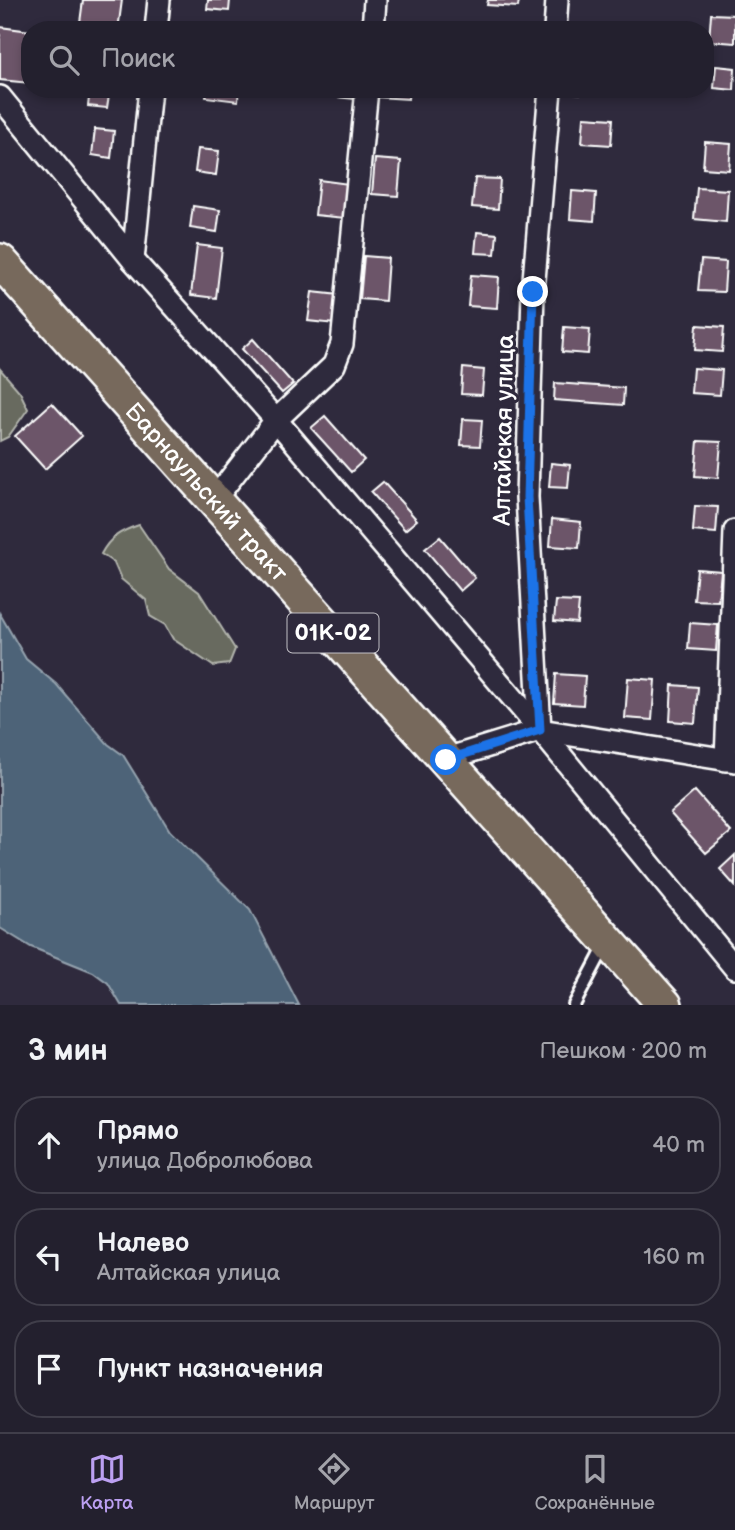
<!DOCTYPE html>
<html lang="ru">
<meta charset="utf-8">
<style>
:root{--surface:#23202e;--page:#2b2836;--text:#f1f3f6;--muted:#a3a3aa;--line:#403e4a;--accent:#bca0f2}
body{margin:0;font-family:"Balsamiq Sans",sans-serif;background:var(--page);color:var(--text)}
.stop{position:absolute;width:21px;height:21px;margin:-16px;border:5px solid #1a73e8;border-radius:50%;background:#fff}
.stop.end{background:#1a73e8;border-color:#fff;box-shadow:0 2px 7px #0008}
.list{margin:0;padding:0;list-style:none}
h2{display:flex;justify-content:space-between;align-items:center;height:91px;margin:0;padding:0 28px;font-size:30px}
h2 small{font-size:23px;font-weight:400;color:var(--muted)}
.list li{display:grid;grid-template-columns:46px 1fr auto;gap:21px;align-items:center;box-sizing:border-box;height:98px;margin:0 14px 14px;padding:0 14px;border:2px solid var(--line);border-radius:28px}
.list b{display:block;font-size:26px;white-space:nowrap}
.list p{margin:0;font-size:23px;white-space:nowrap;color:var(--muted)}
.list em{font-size:23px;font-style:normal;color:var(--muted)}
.icon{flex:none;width:38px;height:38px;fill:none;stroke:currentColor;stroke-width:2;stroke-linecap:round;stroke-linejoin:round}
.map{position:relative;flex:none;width:735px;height:1005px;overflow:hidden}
.search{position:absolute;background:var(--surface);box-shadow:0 4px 10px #0003;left:21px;right:21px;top:21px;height:77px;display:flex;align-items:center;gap:18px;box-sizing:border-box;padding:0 24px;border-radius:28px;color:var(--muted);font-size:26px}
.sheet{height:427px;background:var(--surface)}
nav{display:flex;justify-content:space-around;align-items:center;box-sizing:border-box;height:98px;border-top:2px solid var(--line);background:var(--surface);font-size:19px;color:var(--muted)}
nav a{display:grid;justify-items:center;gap:4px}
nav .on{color:var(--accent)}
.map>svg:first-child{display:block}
.green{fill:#676b5e;stroke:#b3b5ae;stroke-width:2}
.water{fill:#4d6478;stroke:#94a2ae;stroke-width:2}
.building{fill:#6c5569;stroke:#fff;stroke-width:2}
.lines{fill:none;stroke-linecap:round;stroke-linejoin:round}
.service-casing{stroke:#fff;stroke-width:16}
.minor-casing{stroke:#fff;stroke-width:26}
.primary-casing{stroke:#fff;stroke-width:38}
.service{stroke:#2f2a3d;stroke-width:10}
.minor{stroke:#2f2a3d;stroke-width:21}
.primary{stroke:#77695c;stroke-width:33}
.route{stroke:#1a73e8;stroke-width:9}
.labels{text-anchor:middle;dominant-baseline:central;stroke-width:6;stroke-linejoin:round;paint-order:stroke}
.shield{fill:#2f2a3d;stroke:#c1bfc5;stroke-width:2}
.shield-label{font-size:23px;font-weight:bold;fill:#fff}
.street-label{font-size:24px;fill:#fff;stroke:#2f2a3d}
</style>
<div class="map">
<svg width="735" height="1005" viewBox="0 0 735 1005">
<rect width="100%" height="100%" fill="#2f2a3d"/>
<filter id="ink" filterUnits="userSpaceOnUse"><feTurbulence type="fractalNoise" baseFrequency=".0143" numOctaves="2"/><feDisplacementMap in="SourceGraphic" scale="14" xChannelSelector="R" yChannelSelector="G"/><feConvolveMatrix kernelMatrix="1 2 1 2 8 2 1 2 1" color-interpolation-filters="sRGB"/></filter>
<g filter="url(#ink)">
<g class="green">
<path d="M0 369 20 392 28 409 8 437 0 441Z"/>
<path d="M139 525 169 569 199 592 235 649 229 664 213 666 173 639 165 625 150 616 146 600 121 579 114 563 101 554C110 537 121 531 139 525Z"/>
</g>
<path class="water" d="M0 614 26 659 56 684 108 744 123 755 170 831 250 910 299 1005H121L108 983 93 972 31 947 0 928Z"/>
<g class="building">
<path d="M83 0H122L118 30H79Z"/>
<path d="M208 0H230L229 11 207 9Z"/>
<path d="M488 0H519L518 7 487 5Z"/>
<path d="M711 14 735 15V43L709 41Z"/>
<path d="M0 27 30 31V83L0 80Z"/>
<path d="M716 66 735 68 734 90 714 88Z"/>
<path d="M90 89H110L107 108 88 106Z"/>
<path d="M207 89H239L238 101 206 97Z"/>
<path d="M329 89H355L354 99 328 96Z"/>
<path d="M379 89H409L408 99 378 97Z"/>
<path d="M576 89H605V95L575 93Z"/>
<path d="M584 117 613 119 611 145 582 143Z"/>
<path d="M95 129 114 131 111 158 92 155Z"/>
<path d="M705 142 731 144 729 170 703 168Z"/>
<path d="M198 149 219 151 216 175 195 172Z"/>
<path d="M375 159 401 161 398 196 372 194Z"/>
<path d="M475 178 500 179 498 209 472 207Z"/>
<path d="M319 180 349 184 345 218 315 215Z"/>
<path d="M697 188 728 190 726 222 694 219Z"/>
<path d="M572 191 596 193 594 221 570 219Z"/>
<path d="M193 206 220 210 217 232 190 228Z"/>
<path d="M477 232 497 234 495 254 475 253Z"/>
<path d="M197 245 222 248 216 298 191 295Z"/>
<path d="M364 256 388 258 385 301 360 299Z"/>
<path d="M701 260 726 262 724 292 698 291Z"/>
<path d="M471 275 499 277 497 308 468 306Z"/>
<path d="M312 292 339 295 335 324 308 321Z"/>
<path d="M697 325 724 327 722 352 695 350Z"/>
<path d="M564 327 590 329 588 354 562 352Z"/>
<path d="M253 339 293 384 282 393 242 349Z"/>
<path d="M463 368 484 370 482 395 461 394Z"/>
<path d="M693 368 722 370 720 395 691 393Z"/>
<path d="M555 383 624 388 623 405 554 400Z"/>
<path d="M52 403 82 436 45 469 15 436Z"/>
<path d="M325 416 364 460 351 472 311 428Z"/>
<path d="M463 419 482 420 480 446 461 445Z"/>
<path d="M698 441 721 442 718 478 695 476Z"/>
<path d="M551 463 570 465 568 488 549 487Z"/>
<path d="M383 482 417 520 405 530 371 492Z"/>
<path d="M695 506 718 507 716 533 693 531Z"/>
<path d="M552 519 581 522 579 548 550 546Z"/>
<path d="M440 537 475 578 460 591 425 549Z"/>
<path d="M697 569 721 571 718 601 694 600Z"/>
<path d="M556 601 579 602 577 623 554 621Z"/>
<path d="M690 623 718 625 716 651 688 649Z"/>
<path d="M556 674 585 676 583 705 554 703Z"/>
<path d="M628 678 655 680 652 720 625 718Z"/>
<path d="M672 685 698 687 695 723 670 721Z"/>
<path d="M695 791 731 832 706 853 670 813Z"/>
<path d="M735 855V886L720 869Z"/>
</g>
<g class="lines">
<defs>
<path id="service" d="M574 1005 605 946"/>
<g id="minor">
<path d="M156 30 159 0"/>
<path d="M373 30 375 0"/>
<path d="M555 30 557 0"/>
<path d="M0 97 133 260 276 420 540 730 735 968"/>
<path d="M133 260 150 89"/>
<path d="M214 500 276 420 334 365 342 344 367 89"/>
<path d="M540 730 527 497 533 292 550 89"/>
<path d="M446 759 540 730 735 761"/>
<path d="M726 760 735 531"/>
</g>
<g id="primary">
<path id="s1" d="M0 261 665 1005"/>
</g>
</defs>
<use href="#service" class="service-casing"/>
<use href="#minor" class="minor-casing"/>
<use href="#primary" class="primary-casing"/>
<use href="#service" class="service"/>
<use href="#minor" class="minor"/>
<use href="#primary" class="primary"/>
</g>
</g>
<g class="lines" filter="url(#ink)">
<path class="route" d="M446 760 540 730 527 497 533 292"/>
</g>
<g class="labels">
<rect class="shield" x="287.5" y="613.5" width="91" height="39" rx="5"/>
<g class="shield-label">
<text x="333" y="633">01К-02</text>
</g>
<g class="street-label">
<text transform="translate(504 430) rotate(-89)">Алтайская улица</text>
<text stroke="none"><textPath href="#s1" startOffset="310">Барнаульский тракт</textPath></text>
</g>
</g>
</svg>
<div class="stop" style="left:446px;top:760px"></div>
<div class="stop end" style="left:533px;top:292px"></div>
<div class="search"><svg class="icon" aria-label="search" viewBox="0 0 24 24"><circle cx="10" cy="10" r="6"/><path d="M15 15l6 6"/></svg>Поиск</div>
</div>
<section class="sheet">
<h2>3 мин<small>Пешком · 200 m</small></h2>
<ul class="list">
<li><svg class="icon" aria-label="ahead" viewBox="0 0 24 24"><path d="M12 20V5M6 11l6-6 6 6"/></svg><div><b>Прямо</b><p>улица Добролюбова</p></div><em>40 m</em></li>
<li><svg class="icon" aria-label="left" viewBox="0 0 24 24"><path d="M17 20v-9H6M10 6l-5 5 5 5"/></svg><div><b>Налево</b><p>Алтайская улица</p></div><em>160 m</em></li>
<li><svg class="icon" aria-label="arrive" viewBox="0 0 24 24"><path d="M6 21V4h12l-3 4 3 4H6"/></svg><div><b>Пункт назначения</b></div></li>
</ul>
</section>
<nav>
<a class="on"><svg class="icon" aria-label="map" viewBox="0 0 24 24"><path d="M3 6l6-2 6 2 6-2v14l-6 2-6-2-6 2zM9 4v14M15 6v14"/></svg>Карта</a>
<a><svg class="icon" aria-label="directions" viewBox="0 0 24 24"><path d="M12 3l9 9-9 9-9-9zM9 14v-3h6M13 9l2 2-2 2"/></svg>Маршрут</a>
<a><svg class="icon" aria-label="saved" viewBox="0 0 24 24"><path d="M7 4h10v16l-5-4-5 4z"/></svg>Сохранённые</a>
</nav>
